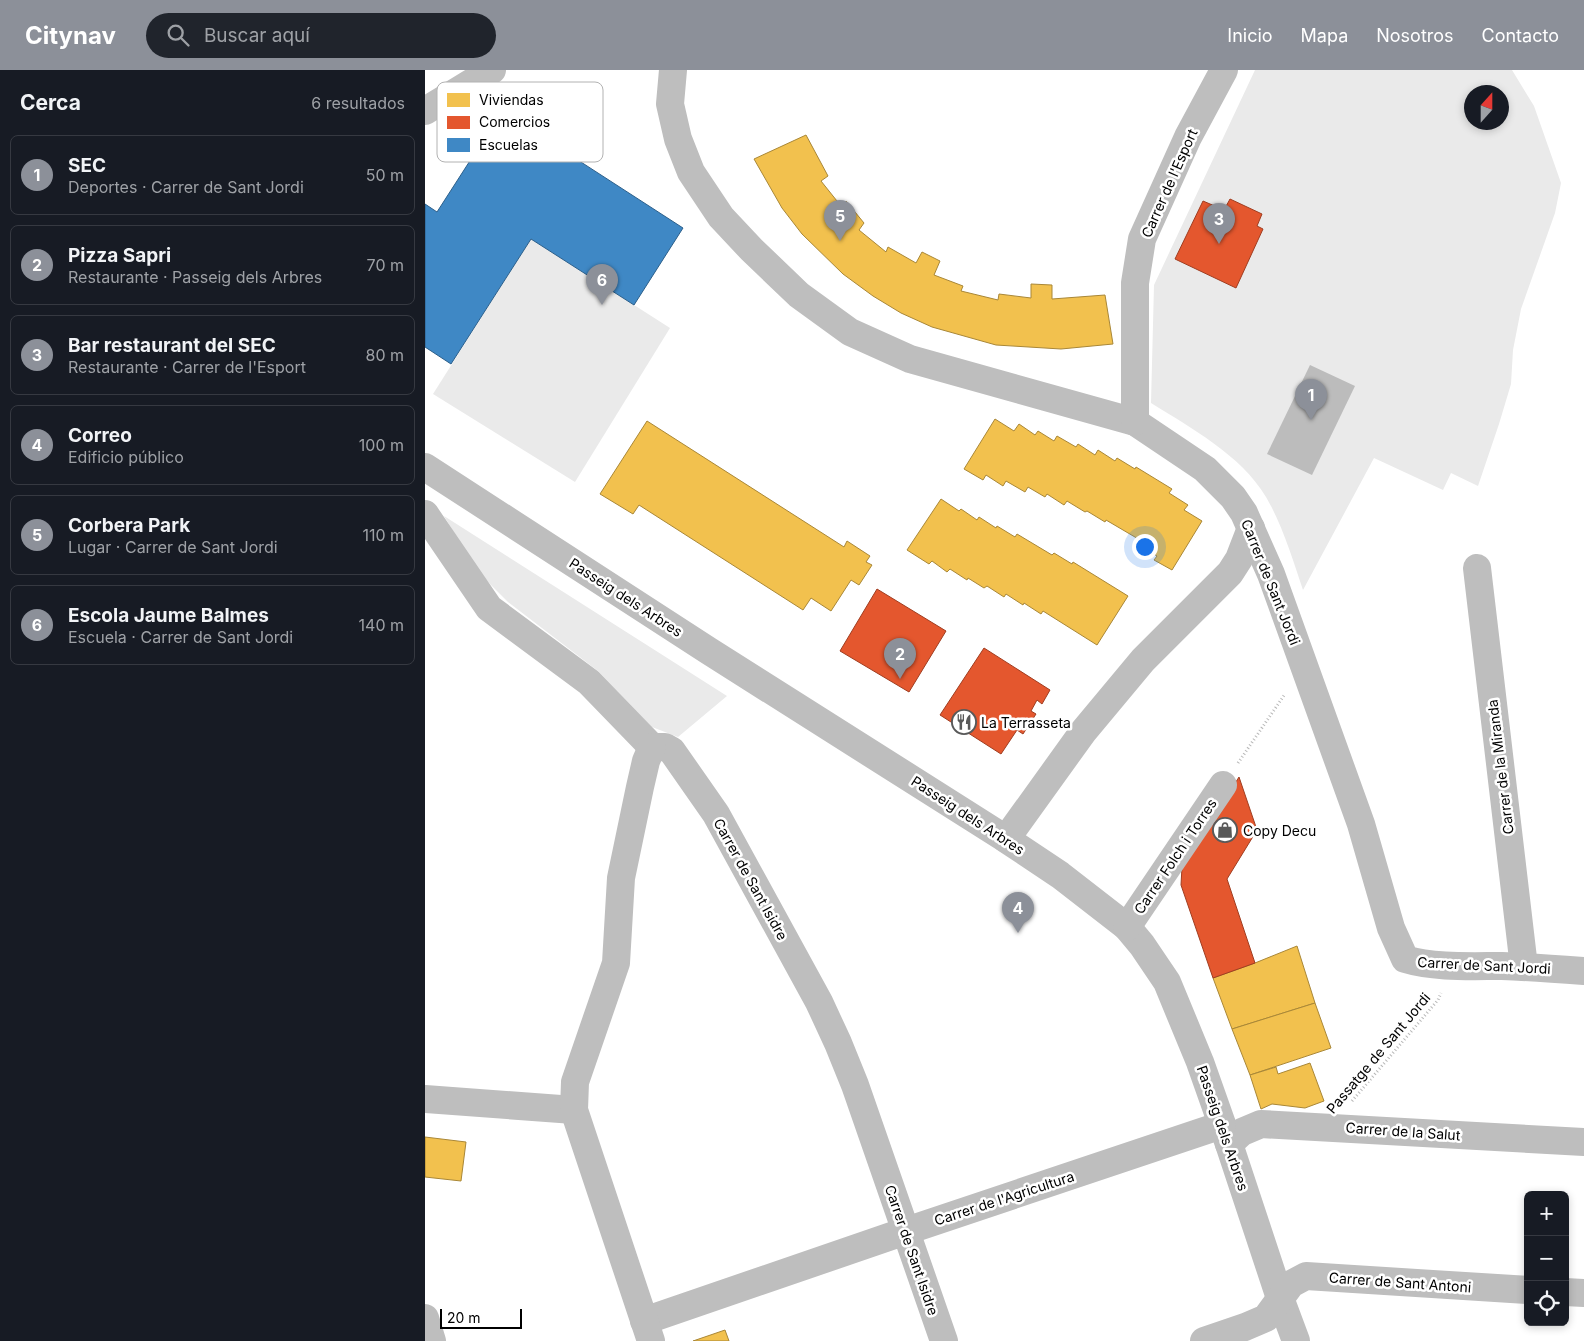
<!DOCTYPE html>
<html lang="es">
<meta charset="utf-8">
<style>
:root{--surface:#171b24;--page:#20242c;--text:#f1f3f6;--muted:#9ea1a6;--line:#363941;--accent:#8c9099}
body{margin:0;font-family:Inter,sans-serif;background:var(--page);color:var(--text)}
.controls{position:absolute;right:15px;bottom:15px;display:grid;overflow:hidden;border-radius:8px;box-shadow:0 2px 8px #0003}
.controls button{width:45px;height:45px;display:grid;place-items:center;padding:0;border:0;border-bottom:1px solid var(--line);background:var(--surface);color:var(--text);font:25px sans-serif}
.compass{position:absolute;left:1039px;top:15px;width:45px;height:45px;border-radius:50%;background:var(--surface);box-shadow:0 2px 8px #0003;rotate:21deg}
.scale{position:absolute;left:15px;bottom:12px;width:82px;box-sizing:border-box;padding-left:5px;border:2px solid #000;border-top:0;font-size:14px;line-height:18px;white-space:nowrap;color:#000;-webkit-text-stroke:4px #fff;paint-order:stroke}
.you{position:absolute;left:719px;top:476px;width:18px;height:18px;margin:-12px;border:4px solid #fff;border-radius:50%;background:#1a73e8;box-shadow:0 0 0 8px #1a73e833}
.badge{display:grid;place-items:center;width:32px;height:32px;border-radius:50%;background:var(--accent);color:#fff;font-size:16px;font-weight:700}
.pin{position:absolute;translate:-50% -41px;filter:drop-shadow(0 1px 2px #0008)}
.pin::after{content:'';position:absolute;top:26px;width:18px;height:15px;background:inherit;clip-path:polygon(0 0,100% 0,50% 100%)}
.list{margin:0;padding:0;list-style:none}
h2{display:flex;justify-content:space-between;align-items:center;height:65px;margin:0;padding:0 20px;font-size:21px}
h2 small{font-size:16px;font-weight:400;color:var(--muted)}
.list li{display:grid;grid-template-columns:32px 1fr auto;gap:15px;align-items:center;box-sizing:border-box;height:80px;margin:0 10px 10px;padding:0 10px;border:1px solid var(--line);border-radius:8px}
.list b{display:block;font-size:19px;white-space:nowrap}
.list p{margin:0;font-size:16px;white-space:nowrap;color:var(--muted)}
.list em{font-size:16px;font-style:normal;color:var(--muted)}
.icon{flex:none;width:28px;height:28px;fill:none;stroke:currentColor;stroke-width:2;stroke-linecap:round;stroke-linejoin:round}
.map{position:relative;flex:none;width:1159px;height:1271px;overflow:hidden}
header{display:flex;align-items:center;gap:30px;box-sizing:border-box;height:70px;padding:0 25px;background:var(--accent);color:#fff}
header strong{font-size:24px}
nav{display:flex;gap:28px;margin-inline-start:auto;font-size:18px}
.search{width:350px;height:45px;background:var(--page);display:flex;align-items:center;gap:12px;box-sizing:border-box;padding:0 18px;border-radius:28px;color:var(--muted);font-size:19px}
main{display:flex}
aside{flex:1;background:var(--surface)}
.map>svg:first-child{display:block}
.green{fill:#eaeaea;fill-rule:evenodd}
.water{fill:#bcbcbc}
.homes{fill:#f2c14e;stroke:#a98737}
.shops{fill:#e4572e;stroke:#a03d20}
.schools{fill:#3f88c5;stroke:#2c5f8a}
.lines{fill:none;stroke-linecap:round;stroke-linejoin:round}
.path{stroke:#b8b8b8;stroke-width:3;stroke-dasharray:1 2.5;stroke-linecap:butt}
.minor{stroke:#bebebe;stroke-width:28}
.labels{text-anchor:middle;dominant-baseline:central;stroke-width:5;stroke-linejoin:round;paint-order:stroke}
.street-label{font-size:14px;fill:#000;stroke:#fff}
.poi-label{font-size:14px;fill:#000;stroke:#fff;text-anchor:start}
.key{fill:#fff;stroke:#b2b2b2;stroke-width:1}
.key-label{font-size:14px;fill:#000}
</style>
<header>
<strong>Citynav</strong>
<div class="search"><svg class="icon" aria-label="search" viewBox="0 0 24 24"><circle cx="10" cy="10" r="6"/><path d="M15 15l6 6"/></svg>Buscar aquí</div>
<nav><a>Inicio</a><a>Mapa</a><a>Nosotros</a><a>Contacto</a></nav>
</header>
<main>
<aside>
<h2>Cerca<small>6 resultados</small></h2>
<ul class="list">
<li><span class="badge">1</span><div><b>SEC</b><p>Deportes · Carrer de Sant Jordi</p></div><em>50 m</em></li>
<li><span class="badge">2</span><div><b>Pizza Sapri</b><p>Restaurante · Passeig dels Arbres</p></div><em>70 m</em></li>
<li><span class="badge">3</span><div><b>Bar restaurant del SEC</b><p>Restaurante · Carrer de l'Esport</p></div><em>80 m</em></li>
<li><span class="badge">4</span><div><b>Correo</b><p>Edificio público</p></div><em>100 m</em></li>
<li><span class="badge">5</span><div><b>Corbera Park</b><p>Lugar · Carrer de Sant Jordi</p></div><em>110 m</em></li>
<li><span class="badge">6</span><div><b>Escola Jaume Balmes</b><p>Escuela · Carrer de Sant Jordi</p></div><em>140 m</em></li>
</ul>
</aside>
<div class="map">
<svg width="1159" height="1271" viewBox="0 0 1159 1271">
<rect width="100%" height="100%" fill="#fff"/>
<g class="green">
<path d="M830 0H1087L1109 36 1136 113 1130 143 1096 239 1088 280 1086 314 1074 354 1053 416 1026 403 1018 420 949 388 878 520C868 490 857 454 841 427 816 385 766 358 726 333L729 215ZM1046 22H1076V52H1046Z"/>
<path d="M106 169 245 258 150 412 8 324Z"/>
<path d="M19 446 302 626 253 667 227 657 173 601 83 532 53 502Z"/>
</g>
<path class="water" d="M885 295 930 316 887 405 842 384Z"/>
<g class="homes">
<path d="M381 65 403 106 396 111 416 136 421 131 439 153 434 160 461 182 463 177 491 193 497 182 515 191 509 205 538 216 536 221 573 230 574 224 606 228V214L627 215V229L680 225 688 274 636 279 571 275 507 257 476 243 448 226 418 204 377 164 357 138 329 89Z"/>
<path d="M570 349 589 361 594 354 610 365 613 361 629 371 632 366 651 377 653 374 670 385 673 380 690 391 692 388 710 399 711 397 747 419 744 423 763 435 759 440 777 451 747 500 729 490 732 486 713 474 715 470 681 450 680 452 662 441 660 442 642 431 639 435 622 424 620 427 603 417 600 422 581 411 578 416 561 405 558 410 539 399Z"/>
<path d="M222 351 419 477 422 471 445 486 441 492 447 495 434 515 426 510 406 541 386 528 378 540 214 435 208 444 175 424Z"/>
<path d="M516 429 534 441 536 439 552 450 554 447 571 458 572 456 590 467 592 464 627 485 629 483 647 494 648 492 703 526 672 575 618 541 616 544 599 533 598 535 581 524 579 527 562 516 559 518 543 508 542 510 525 499 522 502 507 491 504 494 482 480Z"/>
<path d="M872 876 890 933 807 959 788 908 830 893Z"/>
<path d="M890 933 906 978 825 1005 807 959Z"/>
<path d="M885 993 899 1031 880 1038 847 1034 836 1039 825 1005 851 997 853 1004Z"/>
<path d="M0 1067 41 1072 36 1111 0 1107Z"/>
<path d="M300 1260 304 1271H268Z"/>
</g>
<g class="shops">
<path d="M805 129 837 144 832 156 838 159 811 218 750 189 778 131 799 140Z"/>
<path d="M452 519 521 561 484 622 415 581Z"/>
<path d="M559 578 625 620 617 634 612 630 606 641 611 644 598 664 592 660 576 684 515 645Z"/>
<path d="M814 707 832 760 802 809 830 893 788 908 756 815 757 797Z"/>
</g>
<path class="schools" d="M77 41 258 158 209 235 106 169 26 294 0 277V134L12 142Z"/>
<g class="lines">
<g class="path">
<path d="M813 693 860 624"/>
<path d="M927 1031 1013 930 1016 923"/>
</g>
<g class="minor">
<path d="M248 0 245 34 253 69 266 102 296 147 327 180 374 225 425 262 485 289 710 352 780 399 808 427 819 443 846 504 936 754 966 858 980 889C1009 898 1046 896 1077 896 1104 897 1132 899 1159 901"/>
<path d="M0 41 67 0"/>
<path d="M710 352V213L717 169 763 67 799 0"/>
<path d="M0 397 284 581 581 769 635 805 702 857 717 875 742 912 775 992 804 1074 855 1228 871 1271"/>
<path d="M0 444 64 538 164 612 227 677H240L247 681 291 744 394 932 413 973 430 1015 519 1271"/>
<path d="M1052 498 1099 897"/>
<path d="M581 769 658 662 718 590 805 503 814 489 826 458"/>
<path d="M702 857 798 715"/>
<path d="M0 1029 149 1040"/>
<path d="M804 1074 817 1062 836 1054 1159 1072"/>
<path d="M1140 1222 1159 1223"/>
<path d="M0 1248 7 1271"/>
<path d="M219 1251 481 1161 797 1055"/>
<path d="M226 1271 149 1040 150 1012 191 893 196 808 215 717 221 691 227 677"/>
<path d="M779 1271 820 1257 841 1248 866 1214 881 1206 1103 1220"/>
</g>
</g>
<defs>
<symbol id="restaurant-ring" viewBox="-11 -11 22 22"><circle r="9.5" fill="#fff" stroke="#595959" stroke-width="1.5"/><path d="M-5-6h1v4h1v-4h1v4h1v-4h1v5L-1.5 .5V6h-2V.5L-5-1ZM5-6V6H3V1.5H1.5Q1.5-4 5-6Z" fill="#595959"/></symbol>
<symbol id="shop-ring" viewBox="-11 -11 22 22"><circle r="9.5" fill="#fff" stroke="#595959" stroke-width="1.5"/><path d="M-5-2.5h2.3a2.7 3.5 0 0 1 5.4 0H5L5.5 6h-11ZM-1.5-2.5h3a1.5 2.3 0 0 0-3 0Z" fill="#595959"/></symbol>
</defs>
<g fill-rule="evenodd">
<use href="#restaurant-ring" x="525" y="638" width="28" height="28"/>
<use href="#shop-ring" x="786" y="746" width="28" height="28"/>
</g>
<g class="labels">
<g class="street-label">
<text transform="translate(744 113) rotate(-66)">Carrer de l'Esport</text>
<text transform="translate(846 512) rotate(68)">Carrer de Sant Jordi</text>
<text transform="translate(201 527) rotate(33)">Passeig dels Arbres</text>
<text transform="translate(1075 697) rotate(-97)">Carrer de la Miranda</text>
<text transform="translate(543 745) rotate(33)">Passeig dels Arbres</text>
<text transform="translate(750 786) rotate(-56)">Carrer Folch i Torres</text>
<text transform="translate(326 809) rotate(61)">Carrer de Sant Isidre</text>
<text transform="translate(1059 895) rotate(3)">Carrer de Sant Jordi</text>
<text transform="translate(953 983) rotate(-50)">Passatge de Sant Jordi</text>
<text transform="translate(798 1058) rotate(71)">Passeig dels Arbres</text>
<text transform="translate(978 1061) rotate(4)">Carrer de la Salut</text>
<text transform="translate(579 1128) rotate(-18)">Carrer de l'Agricultura</text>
<text transform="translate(487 1180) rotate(71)">Carrer de Sant Isidre</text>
<text transform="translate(975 1212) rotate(4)">Carrer de Sant Antoni</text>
</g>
<g class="poi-label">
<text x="556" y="652">La Terrasseta</text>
<text x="818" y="760">Copy Decu</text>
</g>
</g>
<rect x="12" y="12" width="166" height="80" rx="8" class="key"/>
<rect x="22" y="23" width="23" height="14" fill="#f2c14e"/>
<rect x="22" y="46" width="23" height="13" fill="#e4572e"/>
<rect x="22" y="68" width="23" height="14" fill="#3f88c5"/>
<g class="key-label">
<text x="54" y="35">Viviendas</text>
<text x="54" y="57">Comercios</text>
<text x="54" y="80">Escuelas</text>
</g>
</svg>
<div class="controls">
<button>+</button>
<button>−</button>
<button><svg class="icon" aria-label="locate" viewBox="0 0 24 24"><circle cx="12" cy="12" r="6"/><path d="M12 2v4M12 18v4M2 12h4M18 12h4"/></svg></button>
</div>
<svg class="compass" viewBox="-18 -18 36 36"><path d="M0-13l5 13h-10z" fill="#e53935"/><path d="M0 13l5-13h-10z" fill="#9ea1a6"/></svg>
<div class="scale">20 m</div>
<div class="you"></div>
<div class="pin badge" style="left:886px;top:350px">1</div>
<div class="pin badge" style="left:475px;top:609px">2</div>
<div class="pin badge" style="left:794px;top:174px">3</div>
<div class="pin badge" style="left:593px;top:863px">4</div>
<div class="pin badge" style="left:415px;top:171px">5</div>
<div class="pin badge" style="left:177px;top:235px">6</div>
</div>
</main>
